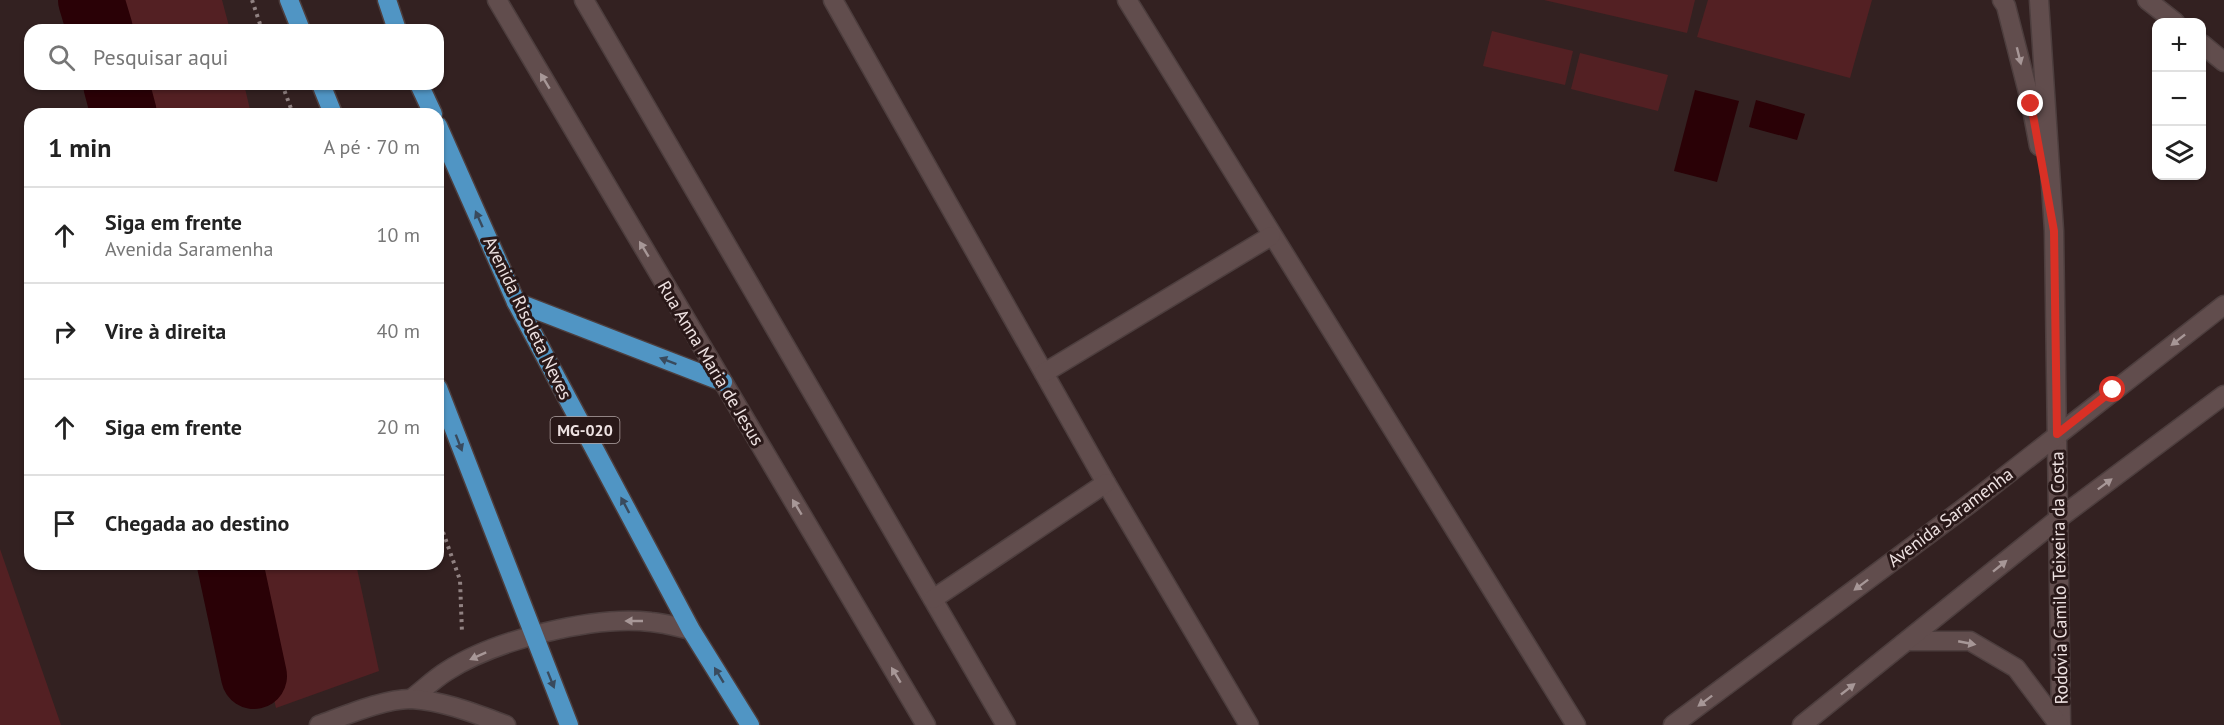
<!DOCTYPE html>
<html lang="pt">
<meta charset="utf-8">
<style>
:root{--surface:#fff;--page:#f2f2f2;--text:#222;--muted:#767676;--line:#e0e0e0}
body{margin:0;font-family:"PT Sans",sans-serif;background:var(--page);color:var(--text)}
.controls{position:absolute;right:18px;top:18px;display:grid;overflow:hidden;border-radius:12px;box-shadow:0 2px 4px #0004}
.controls button{width:54px;height:54px;display:grid;place-items:center;padding:0;border:0;border-bottom:2px solid var(--line);background:var(--surface);color:var(--text);font:30px sans-serif}
.stop{position:absolute;width:18px;height:18px;margin:-14px;border:4px solid #d93025;border-radius:50%;background:#fff}
.stop.end{background:#d93025;border-color:#fff;box-shadow:0 2px 6px #0008}
.list{margin:0;padding:0;list-style:none}
h2{display:flex;justify-content:space-between;align-items:center;height:78px;margin:0;padding:0 24px;font-size:26px}
h2 small{font-size:20px;font-weight:400;color:var(--muted)}
.list li{display:grid;grid-template-columns:39px 1fr auto;gap:18px;align-items:center;box-sizing:border-box;height:96px;padding:0 24px;border-top:2px solid var(--line)}
.list b{display:block;font-size:22px;white-space:nowrap}
.list p{margin:0;font-size:20px;white-space:nowrap;color:var(--muted)}
.list em{font-size:20px;font-style:normal;color:var(--muted)}
.icon{flex:none;width:33px;height:33px;fill:none;stroke:currentColor;stroke-width:2;stroke-linecap:round;stroke-linejoin:round}
.map{position:relative;flex:none;width:2224px;height:725px;overflow:hidden}
.search{position:absolute;background:var(--surface);box-shadow:0 2px 4px #0004;left:24px;top:24px;width:420px;height:66px;display:flex;align-items:center;gap:15px;box-sizing:border-box;padding:0 21px;border-radius:18px;color:var(--muted);font-size:22px}
.panel{position:absolute;background:var(--surface);box-shadow:0 2px 4px #0004;left:24px;top:108px;width:420px;height:462px;border-radius:18px}
.map>svg:first-child{display:block}
.green{fill:#532023}
.water{fill:#2a0106}
.lines{fill:none;stroke-linecap:round;stroke-linejoin:round}
.river{stroke:#2a0106;stroke-width:66}
.service-casing{stroke:#4d3e3e;stroke-width:21}
.minor-casing{stroke:#4d3e3e;stroke-width:21}
.tertiary-casing{stroke:#4d3e3e;stroke-width:21}
.secondary-casing{stroke:#4d3e3e;stroke-width:21}
.trunk-casing{stroke:#4d3e3e;stroke-width:21}
.path{stroke:#918282;stroke-width:4;stroke-dasharray:3 4.5;stroke-linecap:butt}
.service{stroke:#614d4d;stroke-width:18}
.minor{stroke:#614d4d;stroke-width:18}
.tertiary{stroke:#614d4d;stroke-width:18}
.secondary{stroke:#614d4d;stroke-width:18}
.trunk{stroke:#5095c4;stroke-width:18}
.oneway{fill:#a79797}
.oneway2{fill:#394a5d}
.route{stroke:#d93025;stroke-width:8}
.labels{text-anchor:middle;dominant-baseline:central;stroke-width:6;stroke-linejoin:round;paint-order:stroke}
.shield{fill:#291818;stroke:#b2a5a5;stroke-width:1.5}
.shield-label{font-size:16px;font-weight:bold;fill:#ede1e1}
.street-label{font-size:18px;fill:#ede1e1;stroke:#291818}
</style>
<div class="map">
<svg width="2224" height="725" viewBox="0 0 2224 725">
<rect width="100%" height="100%" fill="#332121"/>
<g class="green">
<path d="M100 0H222L230 30H109Z"/>
<path d="M1544 0H1695L1687 33Z"/>
<path d="M1708 0H1872L1850 78 1697 37Z"/>
<path d="M1492 31 1573 51 1565 85 1483 66Z"/>
<path d="M1580 53 1668 75 1658 111 1571 89Z"/>
<path d="M123 84H244L251 114H131Z"/>
<path d="M0 549 61 725H0Z"/>
<path d="M243 564H356L379 671 276 708Z"/>
</g>
<g class="water">
<path d="M1695 90 1739 101 1717 182 1674 171Z"/>
<path d="M1756 100 1805 114 1797 140 1749 127Z"/>
</g>
<g class="lines">
<g class="river">
<path d="M91 0 100 30"/>
<path d="M116 84 124 114"/>
<path d="M230 564 254 676"/>
</g>
<defs>
<g id="service">
<path d="M584 0 1006 725"/>
<path d="M833 0 1106 483 1249 725"/>
<path d="M1127 0 1576 725"/>
<path d="M1044 373 1271 236"/>
<path d="M933 599 1106 483"/>
</g>
<g id="minor">
<path d="M497 0 926 725"/>
<path d="M411 699C423 690 434 679 447 671 495 640 594 615 651 622 664 623 678 627 691 630"/>
<path d="M319 725C344 716 386 698 412 699 444 701 476 714 506 725"/>
</g>
<g id="tertiary">
<path d="M2002 0 2006 6 2031 104 2039 146"/>
<path d="M2039 0 2054 231 2061 725"/>
<path d="M2147 0 2175 22"/>
<path d="M2202 44 2224 62"/>
</g>
<g id="secondary">
<path d="M1909 641H1970L2016 668 2059 725"/>
<path d="M1673 725 1972 502 2224 305"/>
<path d="M1802 725 2058 519 2224 395"/>
</g>
<g id="trunk">
<path d="M289 0 301 30"/>
<path d="M387 0 397 30"/>
<path d="M321 84 333 114"/>
<path d="M419 84 433 114"/>
<path d="M438 126 516 302 691 630 750 725"/>
<path d="M516 302 723 382"/>
<path d="M438 388 569 725"/>
</g>
</defs>
<use href="#service" class="service-casing"/>
<use href="#minor" class="minor-casing"/>
<use href="#tertiary" class="tertiary-casing"/>
<use href="#secondary" class="secondary-casing"/>
<use href="#trunk" class="trunk-casing"/>
<g class="path">
<path d="M252 0 262 30"/>
<path d="M282 84 293 114"/>
<path d="M438 518 460 580 462 633"/>
</g>
<use href="#service" class="service"/>
<use href="#minor" class="minor"/>
<use href="#tertiary" class="tertiary"/>
<use href="#secondary" class="secondary"/>
<use href="#trunk" class="trunk"/>
</g>
<defs><path id="oneway-solid" d="M-6-.8H1V-3.2L6.5 0L1 3.2V.8H-6Z" transform="scale(1.5)"/></defs>
<g class="oneway">
<use href="#oneway-solid" transform="translate(2019 56) rotate(76)"/>
<use href="#oneway-solid" transform="translate(545 81) rotate(-121)"/>
<use href="#oneway-solid" transform="translate(644 249) rotate(-121)"/>
<use href="#oneway-solid" transform="translate(2178 340) rotate(142)"/>
<use href="#oneway-solid" transform="translate(2105 484) rotate(-37)"/>
<use href="#oneway-solid" transform="translate(797 507) rotate(-121)"/>
<use href="#oneway-solid" transform="translate(2000 566) rotate(-39)"/>
<use href="#oneway-solid" transform="translate(1861 585) rotate(143)"/>
<use href="#oneway-solid" transform="translate(634 621) rotate(-180)"/>
<use href="#oneway-solid" transform="translate(1967 643) rotate(11)"/>
<use href="#oneway-solid" transform="translate(478 656) rotate(156)"/>
<use href="#oneway-solid" transform="translate(896 675) rotate(-121)"/>
<use href="#oneway-solid" transform="translate(1848 689) rotate(-38)"/>
<use href="#oneway-solid" transform="translate(1705 701) rotate(143)"/>
</g>
<g class="oneway2">
<use href="#oneway-solid" transform="translate(479 219) rotate(-114)"/>
<use href="#oneway-solid" transform="translate(668 361) rotate(-159)"/>
<use href="#oneway-solid" transform="translate(459 443) rotate(69)"/>
<use href="#oneway-solid" transform="translate(625 505) rotate(-118)"/>
<use href="#oneway-solid" transform="translate(719 675) rotate(-121)"/>
<use href="#oneway-solid" transform="translate(551 680) rotate(68)"/>
</g>
<g class="lines">
<path class="route" d="M2031 104 2054 231 2057 434 2113 390"/>
</g>
<g class="labels">
<rect class="shield" x="550.5" y="417" width="69" height="26" rx="4.5"/>
<g class="shield-label">
<text x="585" y="430">MG-020</text>
</g>
<g class="street-label">
<text transform="translate(528 318) rotate(64)">Avenida Risoleta Neves</text>
<text transform="translate(711 363) rotate(59)">Rua Anna Maria de Jesus</text>
<text transform="translate(1950 517) rotate(-37)">Avenida Saramenha</text>
<text transform="translate(2059 578) rotate(-91)">Rodovia Camilo Teixeira da Costa</text>
</g>
</g>
</svg>
<div class="controls">
<button>+</button>
<button>−</button>
<button><svg class="icon" aria-label="layers" viewBox="0 0 24 24"><path d="M12 4l9 5-9 5-9-5zM3 14l9 5 9-5"/></svg></button>
</div>
<div class="stop" style="left:2113px;top:390px"></div>
<div class="stop end" style="left:2031px;top:104px"></div>
<div class="search"><svg class="icon" aria-label="search" viewBox="0 0 24 24"><circle cx="10" cy="10" r="6"/><path d="M15 15l6 6"/></svg>Pesquisar aqui</div>
<section class="panel">
<h2>1 min<small>A pé · 70 m</small></h2>
<ul class="list">
<li><svg class="icon" aria-label="ahead" viewBox="0 0 24 24"><path d="M12 20V5M6 11l6-6 6 6"/></svg><div><b>Siga em frente</b><p>Avenida Saramenha</p></div><em>10 m</em></li>
<li><svg class="icon" aria-label="right" viewBox="0 0 24 24"><path d="M7 20v-9h11M14 6l5 5-5 5"/></svg><div><b>Vire à direita</b></div><em>40 m</em></li>
<li><svg class="icon" aria-label="ahead" viewBox="0 0 24 24"><path d="M12 20V5M6 11l6-6 6 6"/></svg><div><b>Siga em frente</b></div><em>20 m</em></li>
<li><svg class="icon" aria-label="arrive" viewBox="0 0 24 24"><path d="M6 21V4h12l-3 4 3 4H6"/></svg><div><b>Chegada ao destino</b></div></li>
</ul>
</section>
</div>
